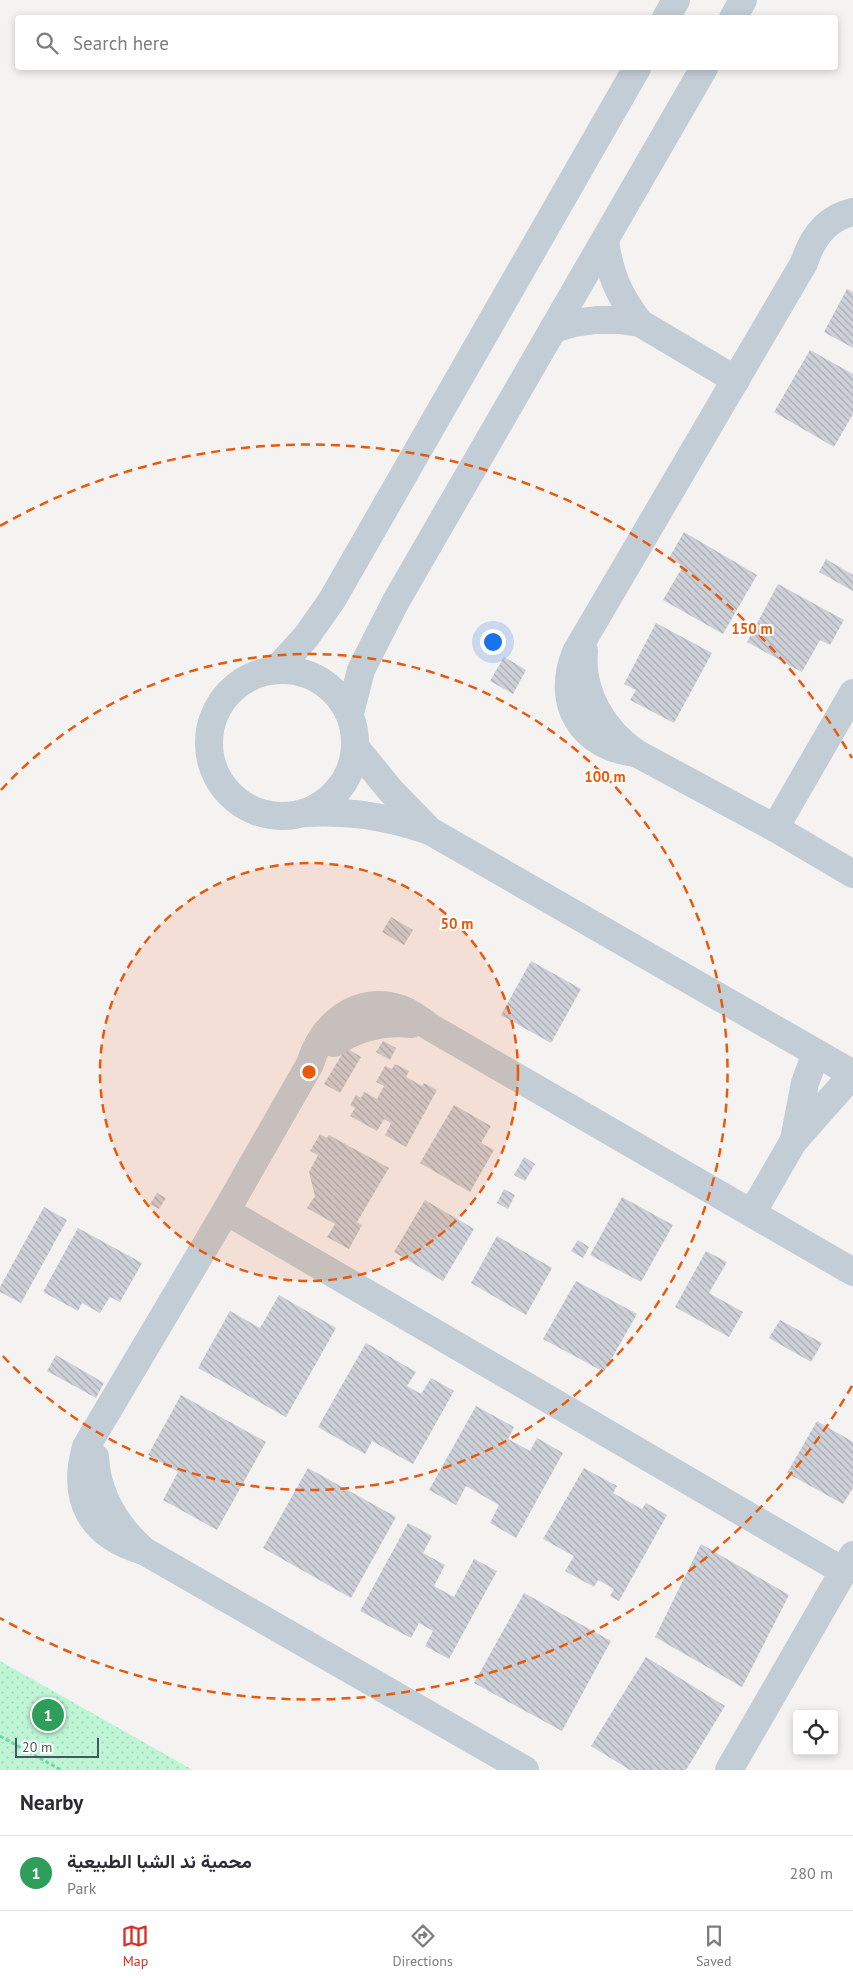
<!DOCTYPE html>
<meta charset="utf-8">
<style>
:root{--surface:#fff;--page:#f7f7f7;--text:#2b2b33;--muted:#7c7c81;--line:#e1e1e2;--accent:#d93025}
body{margin:0;font-family:"PT Sans",Vazirmatn,sans-serif;background:var(--page);color:var(--text)}
.controls{position:absolute;right:15px;bottom:15px;display:grid;overflow:hidden;border-radius:5px;box-shadow:0 2px 8px #0003}
.controls button{width:45px;height:45px;display:grid;place-items:center;padding:0;border:0;border-bottom:1px solid var(--line);background:var(--surface);color:var(--text);font:25px sans-serif}
.scale{position:absolute;left:15px;bottom:12px;width:84px;box-sizing:border-box;padding-left:5px;border:2px solid #485562;border-top:0;font-size:14px;line-height:18px;white-space:nowrap;color:#485562;-webkit-text-stroke:4px #fff;paint-order:stroke}
.you{position:absolute;left:492px;top:641px;width:18px;height:18px;margin:-12px;border:4px solid #fff;border-radius:50%;background:#1a73e8;box-shadow:0 0 0 8px #1a73e833}
.badge{display:grid;place-items:center;width:32px;height:32px;border-radius:50%;background:var(--accent);color:#fff;font-size:16px;font-weight:700}
.pin{position:absolute;translate:-50% -50%;border:2px solid #fff;box-shadow:0 1px 5px #0006}
.list{margin:0;padding:0;list-style:none}
h2{display:flex;justify-content:space-between;align-items:center;height:65px;margin:0;padding:0 20px;font-size:21px}
h2 small{font-size:16px;font-weight:400;color:var(--muted)}
.list li{display:grid;grid-template-columns:32px 1fr auto;gap:15px;align-items:center;box-sizing:border-box;height:75px;padding:0 20px;border-top:1px solid var(--line)}
.list b{display:block;font-size:19px;white-space:nowrap}
.list p{margin:0;font-size:16px;white-space:nowrap;color:var(--muted)}
.list em{font-size:16px;font-style:normal;color:var(--muted)}
.icon{flex:none;width:28px;height:28px;fill:none;stroke:currentColor;stroke-width:2;stroke-linecap:round;stroke-linejoin:round}
.map{position:relative;flex:none;width:853px;height:1770px;overflow:hidden}
.search{position:absolute;background:var(--surface);box-shadow:0 2px 8px #0003;left:15px;right:15px;top:15px;height:55px;display:flex;align-items:center;gap:12px;box-sizing:border-box;padding:0 18px;border-radius:5px;color:var(--muted);font-size:19px}
.sheet{height:140px;background:var(--surface)}
nav{display:flex;justify-content:space-around;align-items:center;box-sizing:border-box;height:70px;border-top:1px solid var(--line);background:var(--surface);font-size:14px;color:var(--muted)}
nav a{display:grid;justify-items:center;gap:2px}
nav .on{color:var(--accent)}
.map>svg:first-child{display:block}
.park{fill:url(#park-dots)}
.building{fill:url(#building-back-hatch)}
.lines{fill:none;stroke-linecap:round;stroke-linejoin:round}
.path{stroke:#72d7a6;stroke-width:3;stroke-dasharray:4 2.5;stroke-linecap:butt}
.street{stroke:#c2cdd5;stroke-width:28}
.ring{fill:none;stroke:#e8590c;stroke-width:2.5;stroke-dasharray:9 6}
.centre{fill:#e8590c;stroke:#fff;stroke-width:2.5}
.ring-label{font-size:15px;text-anchor:middle;font-weight:bold;fill:#e8590c;stroke:#fff;stroke-width:4;stroke-linejoin:round;paint-order:stroke}
</style>
<div class="map">
<svg width="853" height="1770" viewBox="0 0 853 1770">
<defs>
<pattern id="park-dots" width="8" height="8" patternUnits="userSpaceOnUse" patternTransform="scale(1.25)"><rect width="8" height="8" fill="#bef5d4"/><path d="M2 2h.1M6 6h.1" fill="none" stroke="#a5d4b9" stroke-width="1.8" stroke-linecap="round"/></pattern>
<pattern id="building-back-hatch" width="6" height="6" patternUnits="userSpaceOnUse" patternTransform="scale(1.25)"><rect width="6" height="6" fill="#ced1d8"/><path d="M-1 5l2 2M0 0l6 6M5-1l2 2" fill="none" stroke="#a9acb3"/></pattern>
</defs>
<rect width="100%" height="100%" fill="#f5f2f2"/>
<path class="park" d="M0 1661 193 1770H0Z"/>
<g class="building">
<path d="M847 289 853 292V348L824 332Z"/>
<path d="M810 350 853 374V414L834 447 774 412Z"/>
<path d="M684 532 757 575 723 634 663 600 683 566 669 558Z"/>
<path d="M826 559 853 575V591L819 572Z"/>
<path d="M778 584 844 620 830 645 820 640 802 672 747 642Z"/>
<path d="M656 623 712 653 674 723 630 700 636 690 624 684Z"/>
<path d="M504 657 526 670 513 694 490 681Z"/>
<path d="M391 917 413 930 404 945 382 932Z"/>
<path d="M531 961 581 989 551 1043 501 1015Z"/>
<path d="M383 1041 396 1048 390 1060 376 1052Z"/>
<path d="M346 1048 361 1057 340 1093 324 1084Z"/>
<path d="M395 1064 409 1071 406 1077 422 1086 424 1083 437 1090 406 1147 385 1135 391 1123 384 1119 377 1131 350 1116 355 1108 350 1105 356 1095 361 1098 364 1092 377 1099 384 1086 376 1082 385 1066 392 1069Z"/>
<path d="M454 1105 491 1126 481 1143 494 1150 470 1192 420 1163Z"/>
<path d="M320 1134 327 1138 329 1135 389 1168 357 1222 362 1225 349 1249 327 1237 335 1224 307 1208 315 1196 309 1172 318 1155 310 1151Z"/>
<path d="M524 1157 535 1164 525 1181 514 1175Z"/>
<path d="M504 1189 515 1195 508 1209 497 1203Z"/>
<path d="M157 1193 166 1198 159 1209 150 1204Z"/>
<path d="M622 1197 673 1225 641 1282 590 1255Z"/>
<path d="M425 1200 474 1229 443 1281 394 1252Z"/>
<path d="M44 1207 67 1220 21 1303 0 1292V1287Z"/>
<path d="M78 1228 142 1263 120 1302 110 1297 100 1313 82 1303 78 1311 43 1292Z"/>
<path d="M497 1236 552 1268 526 1315 471 1283Z"/>
<path d="M578 1240 589 1247 583 1258 571 1251Z"/>
<path d="M706 1251 727 1262 709 1293 743 1312 729 1337 675 1307Z"/>
<path d="M576 1281 637 1314 604 1372 543 1339Z"/>
<path d="M279 1295 336 1328 286 1417 198 1368 230 1311 260 1328Z"/>
<path d="M780 1320 822 1343 811 1362 769 1338Z"/>
<path d="M366 1343 416 1372 407 1386 421 1394 431 1378 454 1391 413 1464 372 1441 365 1454 318 1427Z"/>
<path d="M56 1355 104 1383 96 1398 47 1371Z"/>
<path d="M181 1395 266 1442 217 1530 163 1500 178 1472 148 1455Z"/>
<path d="M476 1406 514 1427 508 1439 530 1451 537 1438 563 1453 516 1538 490 1523 499 1505 466 1486 456 1505 429 1490Z"/>
<path d="M817 1421 853 1442V1488L843 1504 787 1473Z"/>
<path d="M308 1468 396 1517 351 1598 263 1548Z"/>
<path d="M584 1468 617 1486 613 1493 642 1509 646 1503 667 1515 619 1601 610 1596 614 1589 598 1580 594 1587 565 1571 574 1556 543 1539Z"/>
<path d="M408 1523 432 1536 423 1553 445 1565 434 1586 454 1597 474 1559 497 1571 449 1659 425 1646 433 1631 419 1623 411 1638 360 1611Z"/>
<path d="M701 1544 789 1595 742 1687 655 1637Z"/>
<path d="M524 1593 611 1641 562 1731 474 1683Z"/>
<path d="M646 1657 725 1706 686 1770H630L591 1746Z"/>
</g>
<g class="lines">
<path class="path" d="M0 1736 61 1770"/>
<g class="street">
<path d="M666 18 676 0"/>
<path d="M733 18 743 0"/>
<path d="M605 241C610 275 619 296 640 323"/>
<path d="M553 329 574 323 596 320H618L640 323 736 380"/>
<path d="M584 651C580 692 603 730 636 753L775 828 853 874"/>
<circle cx="282" cy="743" r="73"/>
<path d="M276 670 306 637 332 600 637 68"/>
<path d="M350 713 361 670 396 601 704 68"/>
<path d="M355 747 391 791 430 831 853 1074"/>
<path d="M636 753C581 747 555 703 576 652L804 263C812 238 826 218 853 212"/>
<path d="M305 813C351 811 383 816 427 830"/>
<path d="M775 828 853 693"/>
<path d="M334 1043C358 1027 383 1021 412 1024"/>
<path d="M794 1140 805 1083 816 1053"/>
<path d="M226 1211 843 1571"/>
<path d="M752 1213 793 1142 853 1074"/>
<path d="M95 1457C97 1495 116 1526 144 1551L525 1770"/>
<path d="M144 1551C91 1536 71 1500 86 1447L226 1211 310 1064C322 1024 358 994 401 1009 412 1013 421 1020 430 1027L853 1272"/>
<path d="M729 1770 853 1555"/>
</g>
</g>
<circle cx="309" cy="1072" r="209" fill="#e8590c" fill-opacity=".12"/>
<g class="ring">
<circle cx="309" cy="1072" r="209"/>
<path d="M1 790A418 418 0 1 1 1 1354"/>
<path d="M852 1386A627 627 0 0 1 0 1618M0 526A627 627 0 0 1 852 758"/>
</g>
<circle cx="309" cy="1072" r="8" class="centre"/>
<g class="ring-label">
<text x="752" y="634">150 m</text>
<text x="605" y="782">100 m</text>
<text x="457" y="929">50 m</text>
</g>
</svg>
<div class="controls">
<button><svg class="icon" aria-label="locate" viewBox="0 0 24 24"><circle cx="12" cy="12" r="6"/><path d="M12 2v4M12 18v4M2 12h4M18 12h4"/></svg></button>
</div>
<div class="scale">20 m</div>
<div class="you"></div>
<div class="pin badge" style="left:48px;top:1715px;background:#2e9e5b">1</div>
<div class="search"><svg class="icon" aria-label="search" viewBox="0 0 24 24"><circle cx="10" cy="10" r="6"/><path d="M15 15l6 6"/></svg>Search here</div>
</div>
<section class="sheet">
<h2>Nearby<small></small></h2>
<ul class="list">
<li><span class="badge" style="background:#2e9e5b">1</span><div><b>محمية ند الشبا الطبيعية</b><p>Park</p></div><em>280 m</em></li>
</ul>
</section>
<nav>
<a class="on"><svg class="icon" aria-label="map" viewBox="0 0 24 24"><path d="M3 6l6-2 6 2 6-2v14l-6 2-6-2-6 2zM9 4v14M15 6v14"/></svg>Map</a>
<a><svg class="icon" aria-label="directions" viewBox="0 0 24 24"><path d="M12 3l9 9-9 9-9-9zM9 14v-3h6M13 9l2 2-2 2"/></svg>Directions</a>
<a><svg class="icon" aria-label="saved" viewBox="0 0 24 24"><path d="M7 4h10v16l-5-4-5 4z"/></svg>Saved</a>
</nav>
